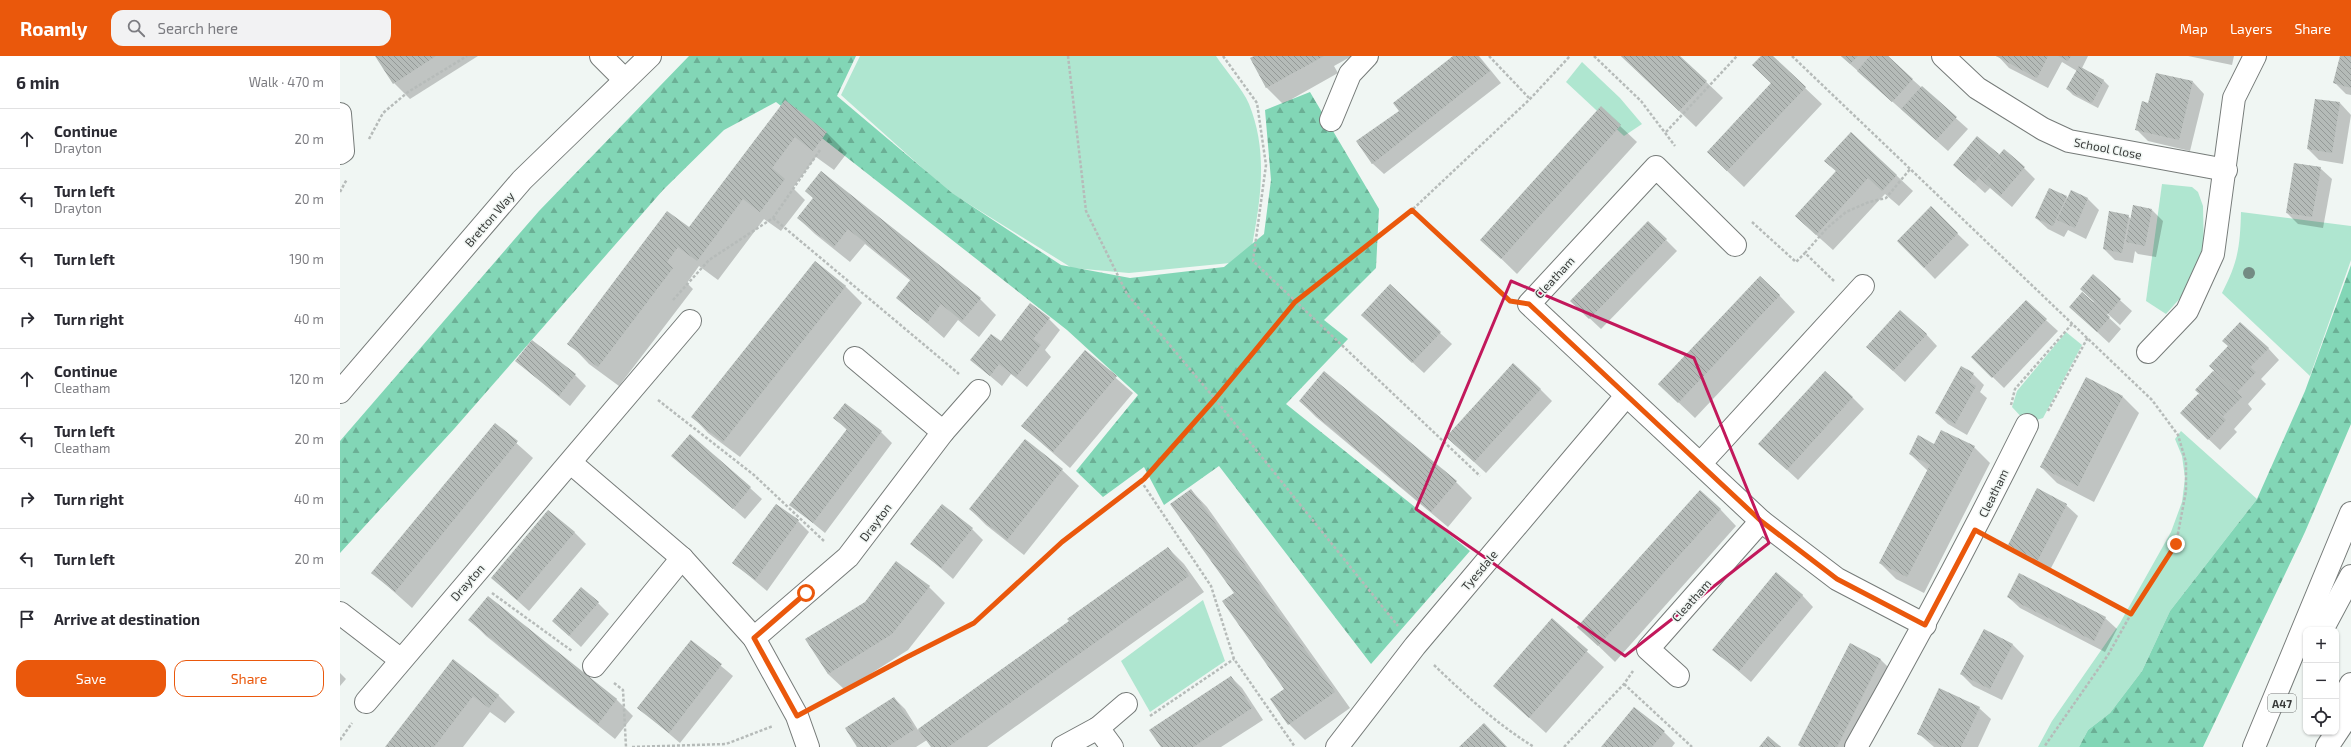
<!DOCTYPE html>
<meta charset="utf-8">
<style>
:root{--surface:#fff;--page:#f2f2f3;--text:#2b2b33;--muted:#7c7c81;--line:#e1e1e2;--accent:#ea580c}
body{margin:0;font-family:"Exo 2",sans-serif;background:var(--page);color:var(--text)}
.controls{position:absolute;right:12px;bottom:12px;display:grid;overflow:hidden;border-radius:8px;box-shadow:0 1px 3px #0004}
.controls button{width:36px;height:36px;display:grid;place-items:center;padding:0;border:0;border-bottom:1px solid var(--line);background:var(--surface);color:var(--text);font:20px sans-serif}
.stop{position:absolute;width:12px;height:12px;margin:-9px;border:3px solid #ea580c;border-radius:50%;background:#fff}
.stop.end{background:#ea580c;border-color:#fff;box-shadow:0 1px 4px #0008}
.list{margin:0;padding:0;list-style:none}
h2{display:flex;justify-content:space-between;align-items:center;height:52px;margin:0;padding:0 16px;font-size:17px}
h2 small{font-size:13px;font-weight:400;color:var(--muted)}
.list li{display:grid;grid-template-columns:26px 1fr auto;gap:12px;align-items:center;box-sizing:border-box;height:60px;padding:0 16px;border-top:1px solid var(--line)}
.list b{display:block;font-size:15px;white-space:nowrap}
.list p{margin:0;font-size:13px;white-space:nowrap;color:var(--muted)}
.list em{font-size:13px;font-style:normal;color:var(--muted)}
.actions{display:flex;gap:8px;padding:12px 16px}
.actions a{flex:1;padding:9px 0;border:1px solid var(--accent);border-radius:12px;text-align:center;font-size:14px;color:var(--accent)}
.actions .main{background:var(--accent);color:#fff}
.icon{flex:none;width:22px;height:22px;fill:none;stroke:currentColor;stroke-width:2;stroke-linecap:round;stroke-linejoin:round}
.map{position:relative;flex:none;width:2011px;height:691px;overflow:hidden}
header{display:flex;align-items:center;gap:24px;box-sizing:border-box;height:56px;padding:0 20px;background:var(--accent);color:#fff}
header strong{font-size:19px}
nav{display:flex;gap:22px;margin-inline-start:auto;font-size:14px}
.search{width:280px;height:36px;background:var(--page);display:flex;align-items:center;gap:10px;box-sizing:border-box;padding:0 14px;border-radius:12px;color:var(--muted);font-size:15px}
main{display:flex}
aside{flex:1;background:var(--surface)}
.map>svg:first-child{display:block}
.green{fill:#afe6d0}
.forest{fill:url(#forest-firs)}
.shadow{fill:#0003}
.building{fill:url(#building-back-hatch)}
.lines{fill:none;stroke-linecap:round;stroke-linejoin:round}
.minor-casing{stroke:#767b79;stroke-width:24}
.highway-casing{stroke:#767b79;stroke-width:24}
.path{stroke:#b6bbb9;stroke-width:2.5;stroke-dasharray:3 2;stroke-linecap:butt}
.minor{stroke:#fff;stroke-width:22}
.highway{stroke:#fff;stroke-width:22}
.tree{fill:#738b83}
.route{stroke:#ea580c;stroke-width:5}
.marked{fill:none;stroke:#c2185b;stroke-width:3;stroke-linejoin:round}
.labels{text-anchor:middle;dominant-baseline:central;stroke-width:3;stroke-linejoin:round;paint-order:stroke}
.shield{fill:#f0f6f3;stroke:#707372;stroke-width:1}
.shield-label{font-size:11px;font-weight:bold;fill:#393b3a}
.street-label{font-size:12px;fill:#393b3a;stroke:#f0f6f3}
</style>
<header>
<strong>Roamly</strong>
<div class="search"><svg class="icon" aria-label="search" viewBox="0 0 24 24"><circle cx="10" cy="10" r="6"/><path d="M15 15l6 6"/></svg>Search here</div>
<nav><a>Map</a><a>Layers</a><a>Share</a></nav>
</header>
<main>
<aside>
<h2>6 min<small>Walk · 470 m</small></h2>
<ul class="list">
<li><svg class="icon" aria-label="ahead" viewBox="0 0 24 24"><path d="M12 20V5M6 11l6-6 6 6"/></svg><div><b>Continue</b><p>Drayton</p></div><em>20 m</em></li>
<li><svg class="icon" aria-label="left" viewBox="0 0 24 24"><path d="M17 20v-9H6M10 6l-5 5 5 5"/></svg><div><b>Turn left</b><p>Drayton</p></div><em>20 m</em></li>
<li><svg class="icon" aria-label="left" viewBox="0 0 24 24"><path d="M17 20v-9H6M10 6l-5 5 5 5"/></svg><div><b>Turn left</b></div><em>190 m</em></li>
<li><svg class="icon" aria-label="right" viewBox="0 0 24 24"><path d="M7 20v-9h11M14 6l5 5-5 5"/></svg><div><b>Turn right</b></div><em>40 m</em></li>
<li><svg class="icon" aria-label="ahead" viewBox="0 0 24 24"><path d="M12 20V5M6 11l6-6 6 6"/></svg><div><b>Continue</b><p>Cleatham</p></div><em>120 m</em></li>
<li><svg class="icon" aria-label="left" viewBox="0 0 24 24"><path d="M17 20v-9H6M10 6l-5 5 5 5"/></svg><div><b>Turn left</b><p>Cleatham</p></div><em>20 m</em></li>
<li><svg class="icon" aria-label="right" viewBox="0 0 24 24"><path d="M7 20v-9h11M14 6l5 5-5 5"/></svg><div><b>Turn right</b></div><em>40 m</em></li>
<li><svg class="icon" aria-label="left" viewBox="0 0 24 24"><path d="M17 20v-9H6M10 6l-5 5 5 5"/></svg><div><b>Turn left</b></div><em>20 m</em></li>
<li><svg class="icon" aria-label="arrive" viewBox="0 0 24 24"><path d="M6 21V4h12l-3 4 3 4H6"/></svg><div><b>Arrive at destination</b></div></li>
</ul>
<div class="actions"><a class="main">Save</a><a>Share</a></div>
</aside>
<div class="map">
<svg width="2011" height="691" viewBox="0 0 2011 691">
<defs>
<pattern id="forest-firs" width="22" height="20" patternUnits="userSpaceOnUse"><rect width="22" height="20" fill="#82d6b6"/><path d="M5 1l3.5 6h-7zM16 11l3.5 6h-7z" fill="#6baf95"/></pattern>
<pattern id="building-back-hatch" width="6" height="6" patternUnits="userSpaceOnUse"><rect width="6" height="6" fill="#b5bbb8"/><path d="M-1 5l2 2M0 0l6 6M5-1l2 2" fill="none" stroke="#949997"/></pattern>
</defs>
<rect width="100%" height="100%" fill="#f0f6f3"/>
<g class="green">
<path d="M520 0H876C885 14 903 33 909 48 928 95 921 142 912 190L890 207 789 217 732 212 608 135 501 39Z"/>
<path d="M1242 6 1280 42 1302 68 1284 80 1226 26Z"/>
<path d="M1822 128 1852 131 1858 136 1863 150 1864 196 1850 231 1826 258 1806 245Z"/>
<path d="M1901 156 2011 170V204L1970 320 1882 237C1898 206 1900 191 1901 156Z"/>
<path d="M1726 276 1742 289 1703 362 1687 367 1672 351 1677 335Z"/>
<path d="M1841 375 1917 443 1830 555 1802 615 1770 657 1748 674 1739 691H1698L1712 665 1780 567 1831 476 1842 446 1845 422 1842 400 1835 383Z"/>
<path d="M863 544 885 605 810 656 781 605Z"/>
</g>
<g class="forest">
<path d="M349 0H516L497 40 612 137 721 209 790 222 884 211 924 178 931 124 925 54 970 36 1039 153 1036 212 984 264 1008 283 946 348 1130 495 1031 608 879 410 824 449 804 411 763 441 736 415 798 339 727 274 436 46 384 74 323 134 114 373 0 497V385L199 155Z"/>
<path d="M2011 209V368L1965 476 1863 691H1739L1748 674 1770 657 1802 615 1830 555 1917 443 1965 335Z"/>
</g>
<g class="shadow">
<path d="M36 0H138L70 43 54 27Z"/>
<path d="M916 0H1012L994 10 998 17 943 48 927 32 911 3Z"/>
<path d="M1115 0H1139L1161 27 1044 118 1032 107 1060 55Z"/>
<path d="M1281 0H1339L1383 42 1356 71Z"/>
<path d="M1422 0H1431L1482 48 1404 131 1384 112 1432 28 1413 9Z"/>
<path d="M1501 0H1546L1628 73 1608 95Z"/>
<path d="M1658 0H1748L1742 12 1764 25 1769 30 1758 52 1733 39 1727 33 1737 15 1722 6 1708 32 1669 12Z"/>
<path d="M1848 0H1894L1892 9Z"/>
<path d="M2001 0H2011V39L2006 38 1994 26Z"/>
<path d="M1853 26 1864 38 1850 95 1808 85 1796 73Z"/>
<path d="M445 46 487 77 507 97 494 114 476 101 453 132 465 144 441 175 424 163 378 224 359 210 347 227 353 233 279 330 249 308 229 287 349 173Z"/>
<path d="M2000 47 2011 59 2003 108 1979 104 1968 93Z"/>
<path d="M1261 52 1297 86 1177 218 1142 184Z"/>
<path d="M1637 81 1659 99 1684 112 1695 123 1672 151 1650 132 1645 137 1614 109Z"/>
<path d="M1486 105 1556 119 1573 135 1559 150 1545 138 1493 194 1473 176 1497 116Z"/>
<path d="M1980 112 1992 123 1983 172 1958 168 1947 157Z"/>
<path d="M466 135 640 243 656 259 639 281 618 264 604 282 558 242 571 225 525 188 510 206 475 178 458 162 474 143Z"/>
<path d="M1731 136 1748 143 1759 154 1746 183 1728 174 1724 181 1708 173 1696 162 1726 141 1728 142Z"/>
<path d="M1591 152 1629 189 1595 223 1558 185Z"/>
<path d="M1812 154 1823 165 1816 201 1798 198 1795 195 1793 207 1775 204 1764 193 1788 160 1791 163Z"/>
<path d="M1326 184 1337 195 1261 273 1243 256Z"/>
<path d="M475 206 506 231 522 247 400 401 368 377 352 360Z"/>
<path d="M1753 220 1792 255 1780 269 1768 258 1766 259 1781 273 1769 287 1730 251 1754 246 1741 233Z"/>
<path d="M1439 239 1455 256 1355 362 1336 344Z"/>
<path d="M1686 246 1718 275 1664 332 1632 301Z"/>
<path d="M709 263 720 274 705 294 711 301 687 331 671 318 662 330 631 304 661 286Z"/>
<path d="M1033 270 1100 277 1112 288 1084 317Z"/>
<path d="M1586 278 1597 290 1565 326 1539 302Z"/>
<path d="M1928 292 1939 304 1921 323 1926 328 1908 348 1912 353 1894 373 1897 376 1880 394 1841 357 1860 337 1856 334 1875 314Z"/>
<path d="M745 295 793 337 730 412 682 370Z"/>
<path d="M176 305 235 319 246 330 230 350Z"/>
<path d="M1633 318 1644 329 1640 336 1647 342 1627 379 1608 368 1596 357Z"/>
<path d="M1746 323 1783 341 1799 357 1754 446 1717 427 1701 411Z"/>
<path d="M1200 333 1212 345 1146 417 1119 392Z"/>
<path d="M1512 341 1524 353 1458 424 1431 399Z"/>
<path d="M960 345 1116 426 1132 442 1108 471 976 361Z"/>
<path d="M495 362 541 376 552 387 485 477 451 449 507 374Z"/>
<path d="M156 369 193 402 72 552 33 517Z"/>
<path d="M685 384 722 414 739 430 684 499 646 469 630 453Z"/>
<path d="M1595 389 1634 391 1650 407 1584 537 1556 523 1540 507 1588 415 1570 398Z"/>
<path d="M333 400 410 432 422 443 405 463Z"/>
<path d="M851 434 867 451 1010 652 965 684 949 668 945 634 895 537Z"/>
<path d="M1726 449 1738 460 1710 514 1681 500 1670 488Z"/>
<path d="M1380 453 1396 470 1275 606 1239 571Z"/>
<path d="M458 465 469 476 427 535 394 507Z"/>
<path d="M632 473 643 484 613 523 572 487Z"/>
<path d="M234 476 246 488 189 555 152 522Z"/>
<path d="M828 492 844 508 864 536 647 691H592L587 684 576 691H518L554 642 565 653 578 674 730 566Z"/>
<path d="M589 531 605 547 568 594 505 634 488 618 467 583Z"/>
<path d="M1462 539 1473 551 1411 626 1374 594Z"/>
<path d="M148 541 277 644 293 660 275 683 146 580 130 564Z"/>
<path d="M1668 541 1765 562 1777 573 1765 596 1680 552Z"/>
<path d="M258 547 269 558 241 591 213 565Z"/>
<path d="M1212 564 1264 611 1206 677 1154 630Z"/>
<path d="M1644 574 1673 589 1684 600 1662 644 1633 630 1621 618Z"/>
<path d="M351 585 393 620 340 687 299 652Z"/>
<path d="M1510 588 1541 604 1557 620 1521 691H1461Z"/>
<path d="M113 604 158 639 175 656 165 667 150 656 123 691H46Z"/>
<path d="M0 617 6 623 0 630Z"/>
<path d="M891 621 902 632 923 664 881 691H822Z"/>
<path d="M1639 652 1651 663 1638 691H1594L1579 678Z"/>
<path d="M1324 676 1335 687 1332 691H1263Z"/>
</g>
<g class="building">
<path d="M35 0H96L53 28Z"/>
<path d="M914 0H984L926 32 910 2Z"/>
<path d="M1113 0H1138L1150 15 1032 108 1016 85 1059 55 1053 47Z"/>
<path d="M1281 0H1340L1367 25 1339 55Z"/>
<path d="M1421 0H1433L1466 31 1387 115 1367 96 1431 27 1412 9Z"/>
<path d="M1501 0H1518L1510 8Z"/>
<path d="M1530 0H1548L1573 23 1552 46 1517 15Z"/>
<path d="M1656 0H1708L1697 22Z"/>
<path d="M1718 0H1731L1728 5Z"/>
<path d="M2000 0H2011V32L1993 27Z"/>
<path d="M1739 10 1764 24 1752 47 1726 33Z"/>
<path d="M1816 17 1853 25 1839 84 1795 74 1802 45 1808 47Z"/>
<path d="M1582 30 1617 61 1596 84 1561 53Z"/>
<path d="M1975 43 2000 46 1992 97 1967 93Z"/>
<path d="M445 44 487 76 473 95 455 81 432 112 445 123 420 156 403 143 357 205 338 191 327 206 333 212 258 311 227 288 327 155 349 171Z"/>
<path d="M1261 50 1281 69 1161 203 1140 184Z"/>
<path d="M1511 76 1557 119 1542 135 1528 122 1476 179 1455 160 1496 115 1484 105Z"/>
<path d="M1637 80 1659 98 1634 127 1613 109Z"/>
<path d="M1664 93 1685 111 1660 140 1639 122Z"/>
<path d="M1954 107 1981 111 1972 161 1946 157Z"/>
<path d="M481 115 641 242 622 265 601 248 587 267 556 242 571 223 508 173 494 191 457 162 473 142 465 135Z"/>
<path d="M1709 132 1727 140 1713 170 1695 162Z"/>
<path d="M1731 134 1748 142 1735 172 1717 164Z"/>
<path d="M1793 149 1812 153 1805 190 1786 186Z"/>
<path d="M1591 150 1618 177 1584 212 1557 185Z"/>
<path d="M1769 155 1789 159 1782 197 1763 193Z"/>
<path d="M1308 165 1327 183 1249 263 1230 245Z"/>
<path d="M475 205 506 230 383 386 351 361Z"/>
<path d="M1753 218 1781 243 1768 258 1740 233Z"/>
<path d="M1420 220 1440 239 1338 347 1318 328Z"/>
<path d="M1050 228 1101 276 1072 307 1021 259Z"/>
<path d="M1742 236 1770 261 1757 276 1729 251Z"/>
<path d="M1686 244 1707 263 1652 322 1631 301Z"/>
<path d="M690 247 710 262 693 283 701 289 676 321 659 308 650 320 630 304 651 278 661 285Z"/>
<path d="M1560 254 1587 278 1553 315 1526 291Z"/>
<path d="M1900 266 1929 292 1910 311 1916 316 1897 336 1869 310 1888 290 1882 285Z"/>
<path d="M192 284 236 318 219 340 175 305Z"/>
<path d="M745 294 777 320 713 396 681 370Z"/>
<path d="M1173 307 1201 333 1134 406 1106 381Z"/>
<path d="M1621 310 1634 317 1629 326 1636 330 1615 368 1595 357Z"/>
<path d="M984 315 1117 425 1091 456 959 345Z"/>
<path d="M1485 315 1513 341 1447 414 1418 388Z"/>
<path d="M1873 315 1902 341 1883 360 1855 334Z"/>
<path d="M1746 321 1783 340 1738 430 1700 411Z"/>
<path d="M1858 338 1886 364 1868 384 1840 357Z"/>
<path d="M505 347 542 375 473 467 449 449 507 373 493 362Z"/>
<path d="M155 367 178 385 55 536 31 517Z"/>
<path d="M1601 374 1635 390 1567 521 1539 507 1590 409 1569 398 1578 379 1594 388Z"/>
<path d="M350 378 411 431 393 453 331 400Z"/>
<path d="M685 383 723 413 667 484 629 453Z"/>
<path d="M1697 432 1727 448 1698 504 1668 489Z"/>
<path d="M851 433 995 636 948 669 930 643 944 633 882 545 894 537 830 448Z"/>
<path d="M1360 434 1381 453 1258 590 1237 571Z"/>
<path d="M436 448 459 464 415 524 392 507Z"/>
<path d="M602 448 633 472 601 512 570 488Z"/>
<path d="M208 454 235 476 177 544 151 522Z"/>
<path d="M828 491 849 520 608 691H591L578 673 729 565 727 563Z"/>
<path d="M556 505 590 530 552 578 488 618 465 583 525 546Z"/>
<path d="M1436 516 1463 539 1399 615 1372 594Z"/>
<path d="M1679 517 1766 561 1754 585 1667 541Z"/>
<path d="M241 531 259 546 229 580 212 565Z"/>
<path d="M148 540 277 643 258 668 128 564Z"/>
<path d="M1212 562 1248 594 1189 662 1153 630Z"/>
<path d="M1644 573 1673 588 1650 633 1620 618Z"/>
<path d="M351 584 382 608 329 677 297 652Z"/>
<path d="M1510 587 1541 603 1497 691H1461L1458 689Z"/>
<path d="M113 603 159 639 149 652 133 640 94 691H45Z"/>
<path d="M891 620 912 652 853 691H821L809 674Z"/>
<path d="M1599 632 1640 651 1621 691H1605L1577 678Z"/>
<path d="M554 641 575 673 547 691H517L505 672Z"/>
<path d="M1294 651 1325 675 1312 691H1261Z"/>
<path d="M1144 667 1167 691H1119Z"/>
<path d="M1428 680 1441 691H1419Z"/>
</g>
<g class="lines">
<defs>
<g id="minor">
<path d="M261 0 285 24"/>
<path d="M1603 0 1637 32 1703 73 1729 85 1886 114"/>
<path d="M0 58 3 95 0 97"/>
<path d="M991 64 1010 18 1027 0"/>
<path d="M1395 189 1316 111 1189 248 1421 465 1497 523 1585 569"/>
<path d="M1808 296 1847 255 1873 198 1894 42 1915 0"/>
<path d="M515 302 603 376"/>
<path d="M0 336 182 124 310 0"/>
<path d="M231 407 342 502 414 582 457 660 468 691"/>
<path d="M1360 408 1523 230"/>
<path d="M0 557 61 604"/>
<path d="M414 582 508 501 603 376 639 335"/>
<path d="M254 610 342 502"/>
<path d="M1338 620 1308 593 1421 465"/>
<path d="M26 646 350 265"/>
<path d="M758 672 772 691"/>
<path d="M723 691 758 672 786 648"/>
<path d="M997 691 1075 590 1286 340"/>
<path d="M1516 691C1576 585 1633 478 1687 369"/>
</g>
<g id="highway">
<path d="M1982 574 2011 520"/>
<path d="M1996 656 2011 628"/>
<path d="M1914 691 2011 457"/>
<path d="M1987 691 2011 655"/>
</g>
</defs>
<use href="#minor" class="minor-casing"/>
<use href="#highway" class="highway-casing"/>
<g class="path">
<path d="M728 0 746 155 787 238 875 343 1058 570"/>
<path d="M883 0 917 47 926 109 913 205 1140 420"/>
<path d="M1149 0 1190 43"/>
<path d="M1254 0 1301 45 1335 90"/>
<path d="M1452 0 1812 344 1838 379 1846 406V435L1836 488 1791 558 1768 599 1704 691"/>
<path d="M1326 76 1397 0"/>
<path d="M29 83 43 57 68 36 127 0"/>
<path d="M0 136 7 123"/>
<path d="M1072 154 1165 240"/>
<path d="M433 162 619 318"/>
<path d="M1412 166 1456 206 1465 197"/>
<path d="M1494 225 1465 197 1487 172 1506 156 1529 146 1546 142 1571 112"/>
<path d="M333 244 369 204 433 162 480 94"/>
<path d="M318 344 414 419 485 486"/>
<path d="M1671 349 1675 333 1732 268"/>
<path d="M1708 355 1748 281"/>
<path d="M801 425 871 530 894 603 955 691"/>
<path d="M1657 486 1791 558"/>
<path d="M152 537 232 595"/>
<path d="M1094 609C1125 639 1157 668 1194 691"/>
<path d="M274 627 283 634 286 691"/>
<path d="M1284 628 1352 691"/>
<path d="M480 648 634 567 722 486 804 423 875 343 955 246 1072 154 1190 43 1230 0"/>
<path d="M810 660 894 603"/>
<path d="M0 684 12 667"/>
<path d="M292 691 386 688 433 670"/>
<path d="M1224 691 1284 628 1293 615"/>
</g>
<use href="#minor" class="minor"/>
<use href="#highway" class="highway"/>
</g>
<circle class="tree" cx="1909" cy="217" r="6"/>
<g class="lines">
<path class="route" d="M466 537 414 582 457 660 567 601 634 567 722 486 804 423 875 343 955 246 1072 154 1170 245 1189 248 1421 465 1497 523 1585 569 1635 474 1791 558 1836 488"/>
</g>
<path class="marked" d="M1171 225 1354 302 1429 487 1285 600 1076 453Z"/>
<g class="labels">
<rect class="shield" x="1928" y="638" width="28" height="18" rx="3"/>
<g class="shield-label">
<text x="1942" y="647">A47</text>
</g>
<g class="street-label">
<text transform="translate(1768 92) rotate(11)">School Close</text>
<text transform="translate(149 163) rotate(-49)">Bretton Way</text>
<text transform="translate(1214 221) rotate(-47)">Cleatham</text>
<text transform="translate(1653 437) rotate(-64)">Cleatham</text>
<text transform="translate(535 466) rotate(-53)">Drayton</text>
<text transform="translate(1139 514) rotate(-50)">Tyesdale</text>
<text transform="translate(127 526) rotate(-49)">Drayton</text>
<text transform="translate(1351 544) rotate(-48)">Cleatham</text>
</g>
</g>
</svg>
<div class="controls">
<button>+</button>
<button>−</button>
<button><svg class="icon" aria-label="locate" viewBox="0 0 24 24"><circle cx="12" cy="12" r="6"/><path d="M12 2v4M12 18v4M2 12h4M18 12h4"/></svg></button>
</div>
<div class="stop" style="left:466px;top:537px"></div>
<div class="stop end" style="left:1836px;top:488px"></div>
</div>
</main>
